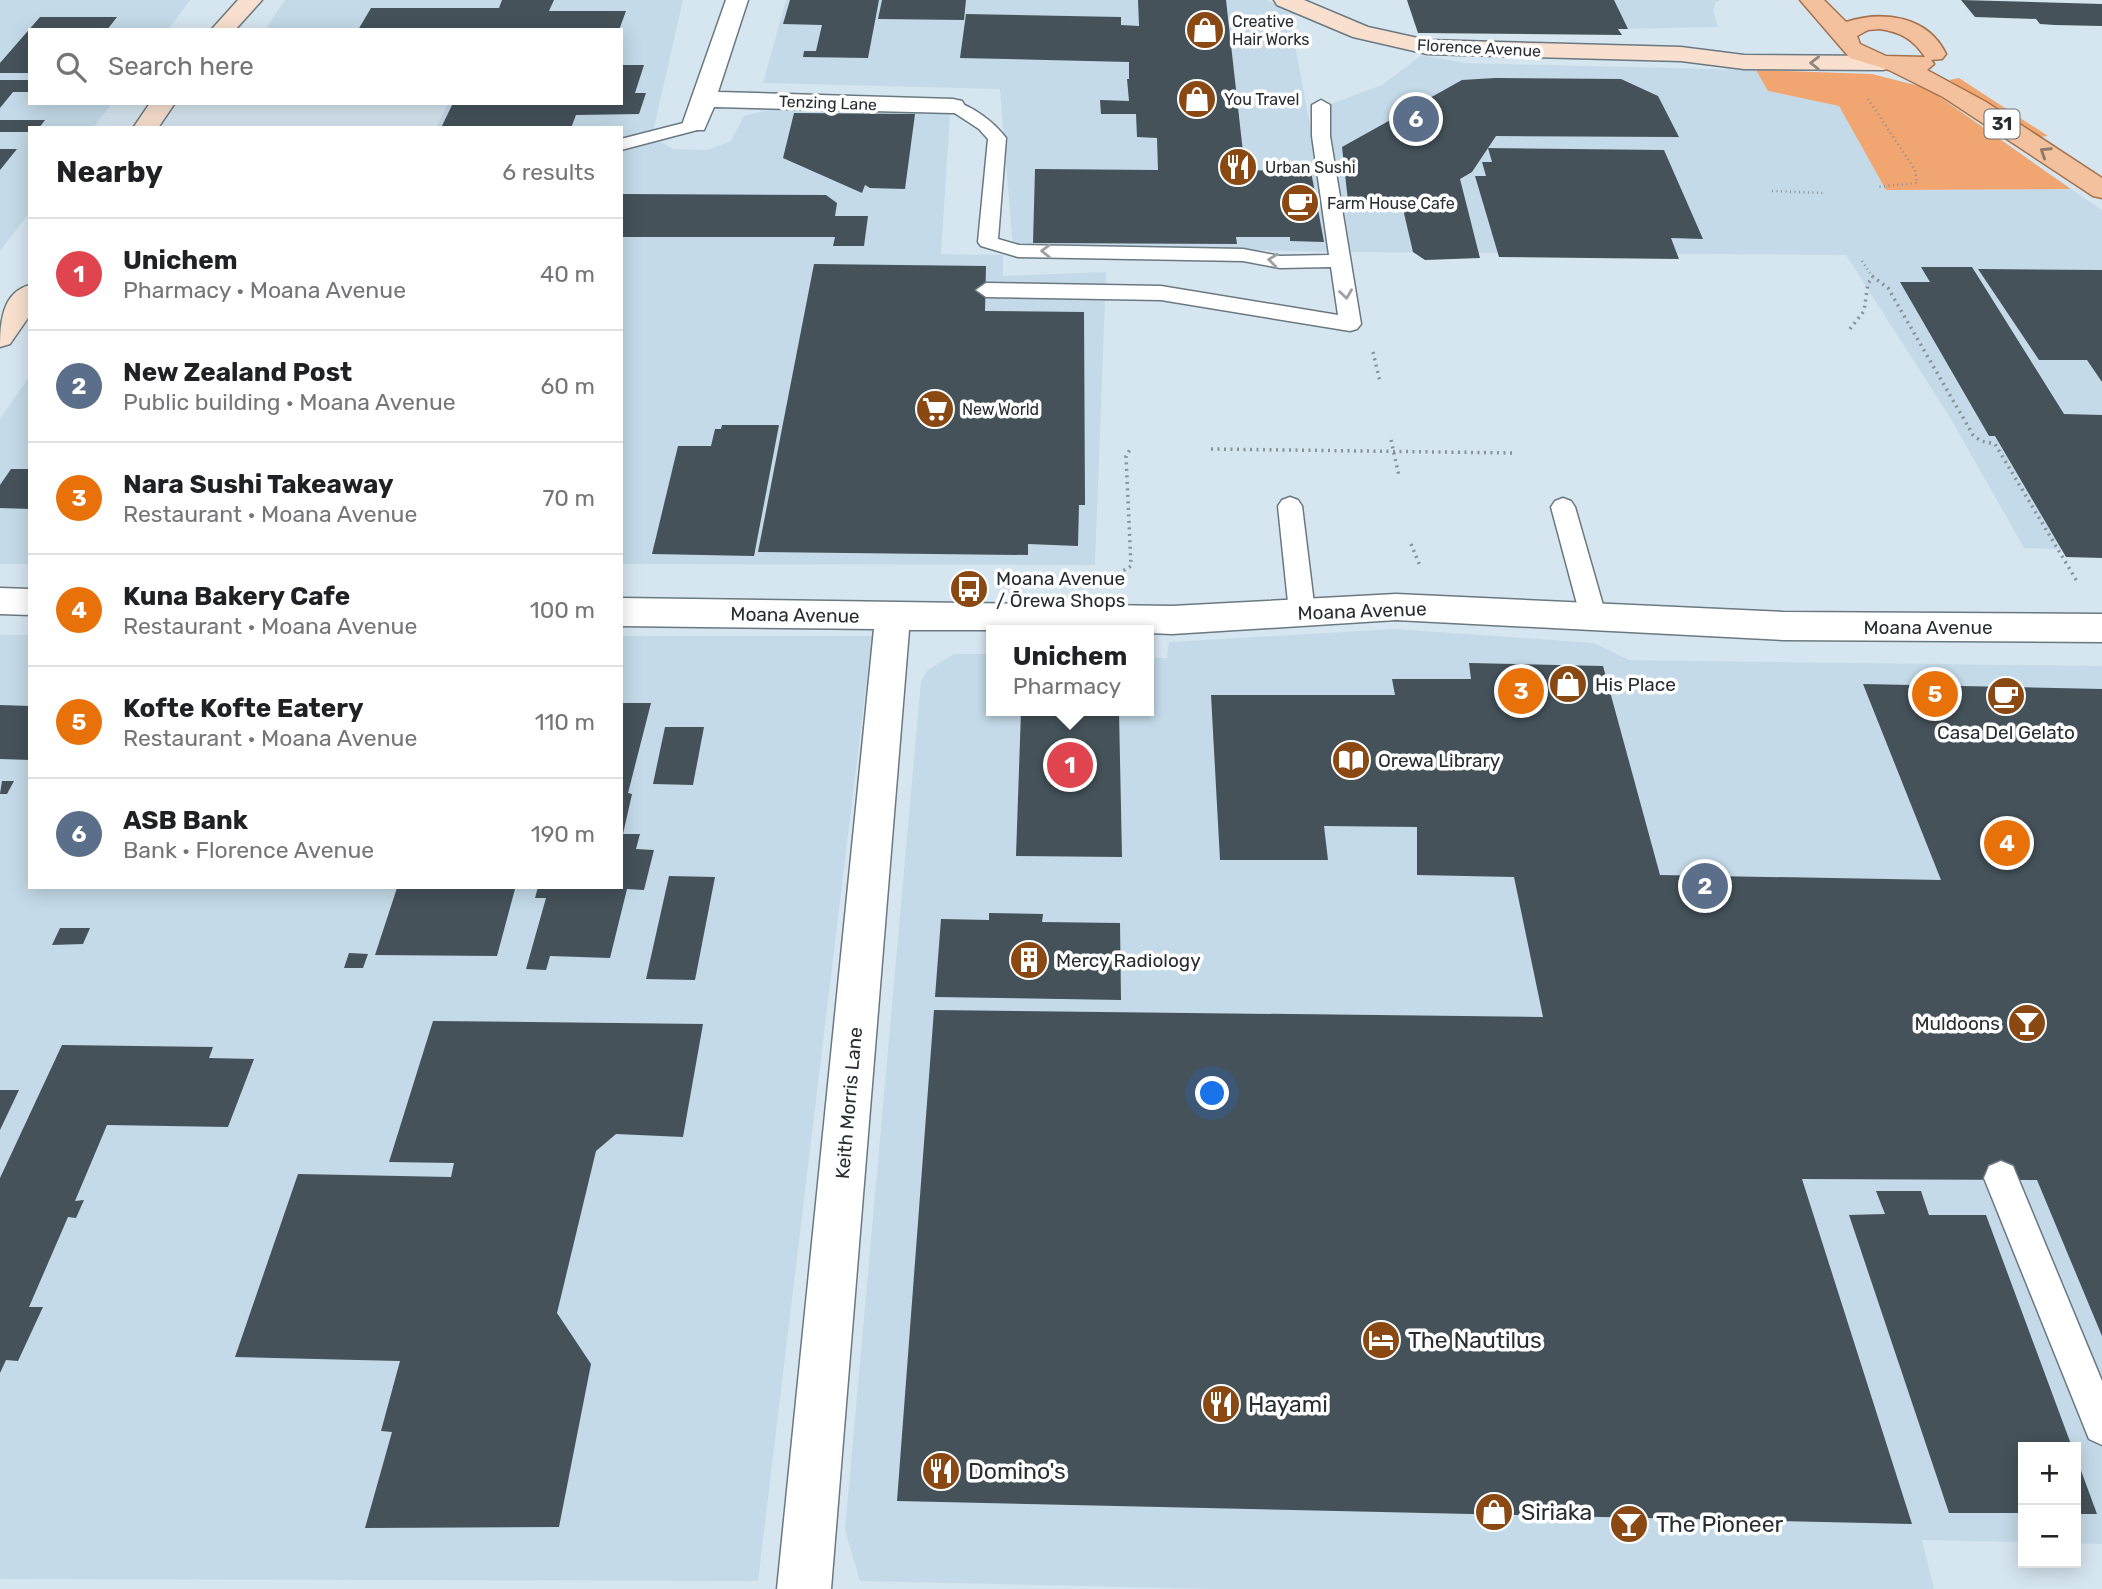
<!DOCTYPE html>
<meta charset="utf-8">
<style>
:root{--surface:#fff;--page:#f2f2f2;--text:#202124;--muted:#757577;--line:#e0e0e0;--accent:#8a4913}
body{margin:0;font-family:Rubik,sans-serif;background:var(--page);color:var(--text)}
.controls{position:absolute;right:21px;bottom:21px;display:grid;overflow:hidden;border-radius:0px;box-shadow:0 4px 18px #0003}
.controls button{width:63px;height:63px;display:grid;place-items:center;padding:0;border:0;border-bottom:2px solid var(--line);background:var(--surface);color:var(--text);font:35px sans-serif}
.you{position:absolute;left:1213px;top:1094px;width:24px;height:24px;margin:-18px;border:5px solid #fff;border-radius:50%;background:#1a73e8;box-shadow:0 0 0 10px #1a73e833}
.badge{display:grid;place-items:center;width:46px;height:46px;border-radius:50%;background:var(--accent);color:#fff;font-size:23px;font-weight:700}
.pin{position:absolute;translate:-50% -50%;border:4px solid #fff;box-shadow:0 2px 7px #0006}
.popup{position:absolute;left:986px;top:625px;width:168px;height:91px;box-sizing:border-box;display:grid;place-content:center;border-radius:0px;background:var(--surface);filter:drop-shadow(0 2px 5px #0005);font-size:23px;white-space:nowrap;color:var(--muted)}
.popup b{font-size:26px;color:var(--text)}
.popup::after{content:'';position:absolute;left:50%;top:100%;margin-left:-14px;border:14px solid transparent;border-top-color:var(--surface)}
.list{margin:0;padding:0;list-style:none}
h2{display:flex;justify-content:space-between;align-items:center;height:91px;margin:0;padding:0 28px;font-size:30px}
h2 small{font-size:23px;font-weight:400;color:var(--muted)}
.list li{display:grid;grid-template-columns:46px 1fr auto;gap:21px;align-items:center;box-sizing:border-box;height:112px;padding:0 28px;border-top:2px solid var(--line)}
.list b{display:block;font-size:26px;white-space:nowrap}
.list p{margin:0;font-size:23px;white-space:nowrap;color:var(--muted)}
.list em{font-size:23px;font-style:normal;color:var(--muted)}
.icon{flex:none;width:38px;height:38px;fill:none;stroke:currentColor;stroke-width:2;stroke-linecap:round;stroke-linejoin:round}
.map{position:relative;flex:none;width:2102px;height:1589px;overflow:hidden}
.search{position:absolute;background:var(--surface);box-shadow:0 4px 18px #0003;left:28px;top:28px;width:595px;height:77px;display:flex;align-items:center;gap:18px;box-sizing:border-box;padding:0 24px;border-radius:0px;color:var(--muted);font-size:26px}
.panel{position:absolute;background:var(--surface);box-shadow:0 4px 18px #0003;left:28px;top:126px;width:595px;height:763px;border-radius:0px}
.map>svg:first-child{display:block}
.built{fill:#c4dae8}
.green{fill:#f1a570}
.building{fill:#45525a}
.lines{fill:none;stroke-linecap:round;stroke-linejoin:round}
.lane-casing{stroke:#6a7881;stroke-width:3}
.street-casing{stroke:#6a7881;stroke-width:3}
.secondary-casing{stroke:#6a7881;stroke-width:3}
.primary-casing{stroke:#a6724d;stroke-width:3}
.path-far1{stroke:#879299;stroke-width:2.5;stroke-dasharray:1 3.5;stroke-linecap:butt}
.path{stroke:#879299;stroke-width:3.5;stroke-dasharray:2 4.5;stroke-linecap:butt}
.lane{fill:#fff;fill-rule:evenodd}
.street{fill:#fff;fill-rule:evenodd}
.secondary{fill:#f9e0ce;fill-rule:evenodd}
.primary{fill:#f3c19d;fill-rule:evenodd}
.oneway{stroke:#908680}
.oneway2{stroke:#8d7767}
.oneway3{stroke:#9ea0a2}
.labels{text-anchor:middle;dominant-baseline:central;stroke-width:7;stroke-linejoin:round;paint-order:stroke}
.far-poi-label{font-size:16px;fill:#272d31;stroke:#fff;text-anchor:start}
.far-street-label{font-size:16px;fill:#272d31;stroke:#fff}
.shield{fill:#fff;stroke:#686c6f;stroke-width:2}
.shield-label{font-size:18px;font-weight:bold;fill:#272d31}
.poi-label{font-size:19px;fill:#272d31;stroke:#fff;text-anchor:start}
.street-label{font-size:19px;fill:#272d31;stroke:#fff}
.near-poi-label{font-size:23px;fill:#272d31;stroke:#fff;text-anchor:start}
</style>
<div class="map">
<svg width="2102" height="1589" viewBox="0 0 2102 1589">
<rect width="100%" height="100%" fill="#d6e6f0"/>
<g class="built">
<path d="M0 0H190L168 30H30V103H112L93 128H30V212L0 251Z"/>
<path d="M285 0H683L652 136 673 149 707 150 731 141 744 116 768 110 950 114 941 254 1003 255V276L1106 272 1095 565 621 564V128H436L448 103H621V30H265Z"/>
<path d="M786 0H1266L1294 13 1291 24 1334 252 1116 247 1013 248 1000 89 763 83Z"/>
<path d="M1407 0H1721L1716 2 1713 10 1718 27 1618 29 1616 25 1414 24Z"/>
<path d="M1422 55 1464 63 1756 70 1768 91 1839 106 1886 190 2071 189 2102 210V551L2024 548 1951 419 1846 255 1347 252 1320 108 1382 85Z"/>
<path d="M30 375V564H0V419Z"/>
<path d="M1395 629 1594 643 1629 660 2102 666V1544L2076 1543V1447H2023V1542L1922 1540 1934 1589H1212L860 1581 845 1530 921 681 928 670 954 654H991V711H1149V658H1167L1169 642Z"/>
<path d="M0 635H30V887H621V636H872L758 1581 0 1579Z"/>
</g>
<g class="green">
<path d="M1756 70 1872 74 1927 88 2071 189 1886 190 1839 106 1768 91Z"/>
<path d="M1959 78 2048 136 2039 137 1949 80Z"/>
</g>
<g class="building">
<path d="M502 0H554L549 11H626L619 30H358L371 8H499Z"/>
<path d="M790 0H879L868 58 803 57 804 51H816L822 25 783 24Z"/>
<path d="M882 0H966L964 20 878 19Z"/>
<path d="M1138 0H1226L1245 170 1281 171 1280 166H1310L1324 242 1290 241V237H1236L1237 244 1033 243 1035 169 1158 170 1157 138 1137 137 1136 114H1101L1100 100 1129 101 1127 79H1129V62L960 58 966 14 1121 17V25L1139 26Z"/>
<path d="M1407 0H1614L1628 29H1618L1622 35 1418 33Z"/>
<path d="M1961 0 2102 4V26L2055 25 2040 24 2036 19 1975 17Z"/>
<path d="M40 17H117L107 30H30V73H0V63Z"/>
<path d="M621 65H644L635 93H646L639 114 576 115 571 128H441L453 103H621Z"/>
<path d="M1495 78 1621 79 1658 96 1679 137 1496 136 1488 148 1664 150 1703 239 1671 238 1679 259 1499 257 1475 176H1486L1482 162H1492L1488 148 1472 172 1460 179 1480 258 1425 260 1413 252 1403 209H1364L1348 201 1342 147 1462 80Z"/>
<path d="M0 80H30V92H13L0 108Z"/>
<path d="M794 113 915 114 905 189 870 188 865 185 862 193 783 158Z"/>
<path d="M0 120H45L39 128H30V132H0Z"/>
<path d="M0 149H17L0 170Z"/>
<path d="M621 194 826 195 837 203 835 216H868L864 246H833L835 237H621Z"/>
<path d="M814 264 986 266 985 311 1084 312 1085 505H1079L1078 546 1028 544V555L758 552Z"/>
<path d="M1921 267H1972L2064 414 2102 415V558L2066 557 1995 436H1989L1900 282H1930Z"/>
<path d="M1978 269 2102 270V382L2087 360H2039Z"/>
<path d="M722 425H779L754 556 652 554 678 446H711L715 429H721Z"/>
<path d="M11 469H30V509L0 508V485Z"/>
<path d="M1469 663 1603 666 1660 875 1941 880 1863 684 2102 689V1336L2037 1180 1802 1179 1912 1524 897 1501 934 1010 1543 1017 1514 877 1417 875V827L1324 826 1328 860H1220L1211 695H1395L1392 679H1471Z"/>
<path d="M621 703H651L628 793 632 794 623 834H640L636 849 654 850 644 890 627 889 610 958 550 956 546 970 526 969 546 898H535L538 887H621Z"/>
<path d="M0 705 30 706V760L0 759Z"/>
<path d="M1021 711H1119L1122 857 1016 856Z"/>
<path d="M665 727H704L693 785 653 784Z"/>
<path d="M2 781H14L7 794H0Z"/>
<path d="M669 876 715 877 695 980 646 979Z"/>
<path d="M397 888 515 889 497 956 375 955Z"/>
<path d="M989 913 1043 914 1042 922 1120 923 1121 1000 935 997 941 919 989 920Z"/>
<path d="M60 928H90L83 944 52 945Z"/>
<path d="M349 953 368 954 363 968H344Z"/>
<path d="M433 1021 703 1024 683 1137 616 1134 596 1151 557 1313 591 1364 559 1527 365 1528 392 1432 381 1431 400 1361 235 1357 298 1174 451 1177 454 1163 389 1162Z"/>
<path d="M62 1045 213 1047 209 1058 254 1059 228 1127 107 1125 75 1201 84 1200 76 1218 68 1217 29 1307H43L18 1361 6 1360 0 1373V1178Z"/>
<path d="M0 1090H19L0 1130Z"/>
<path d="M1876 1191H1921L1929 1215H1986L2072 1447H2023V1513H1949L1849 1215 1885 1214Z"/>
<path d="M2076 1457 2097 1514H2076Z"/>
</g>
<g class="lines">
<defs>
<g id="lane">
<path d="M1321 100 1330 105V136L1361 324 1357 329 1350 331 1161 300 986 297 976 290 986 283 1161 286 1338 315 1331 267 1280 268 1243 261 1018 257 981 246 978 242 988 139 979 129 944 106 953 101C973 106 994 122 1006 138L998 239 1019 245 1243 249 1280 256 1329 255 1312 136V105Z"/>
<path d="M695 120 704 125 701 129 621 150V139Z"/>
<path d="M1290 497 1298 500 1302 506 1315 612 1311 619 1302 622 1293 619 1289 612 1278 506 1282 500Z"/>
<path d="M1563 498 1571 501 1575 507 1607 619 1603 626 1594 629 1585 626 1581 619 1551 507 1555 501Z"/>
<path d="M2001 1161 2013 1166 2102 1381V1445L2089 1439 1984 1178 1989 1166Z"/>
</g>
<g id="street">
<path d="M726 0H748L718 92 953 99 962 101 965 106 962 111 953 113 714 107 704 130H686L682 125Z"/>
<path d="M0 588 30 589V615L0 614Z"/>
<path d="M1396 594 1783 612 2102 614V642L1783 640 1396 620 1172 634 1149 633V630H909L831 1589H777L874 629 621 626V598L1172 606Z"/>
</g>
<g id="secondary">
<path d="M238 0H262L235 30H211Z"/>
<path d="M1274 0H1304L1368 27 1427 40 1681 47 1744 55 1883 56 1891 58 1895 63 1891 68 1883 70 1744 69 1681 61 1427 54 1353 37 1277 5Z"/>
<path d="M150 103H175L158 128H133Z"/>
<path d="M30 285V315L10 344 0 347C0 323 2 292 30 285Z"/>
</g>
<path id="primary" d="M1800 0H1824L1846 22C1883 10 1928 16 1946 54L1942 59 1931 60 1934 64 1927 70 1986 102 2102 178V198L2093 196 1943 97 1889 70 1850 58ZM1879 29C1901 32 1913 39 1925 57L1886 56 1860 44 1857 36 1868 30Z"/>
</defs>
<use href="#lane" class="lane-casing"/>
<use href="#street" class="street-casing"/>
<use href="#secondary" class="secondary-casing"/>
<use href="#primary" class="primary-casing"/>
<g class="path-far1">
<path d="M1868 99 1915 170 1917 183 1876 187"/>
<path d="M1772 191 1824 193"/>
<path d="M1862 261 1873 278"/>
</g>
<g class="path">
<path d="M1872 276 1888 288 1973 435 1981 441 1995 444 2078 583"/>
<path d="M1850 329 1864 311 1868 283 1873 278"/>
<path d="M1373 352 1380 382"/>
<path d="M1391 440 1399 476"/>
<path d="M1211 449 1514 453"/>
<path d="M1411 544 1420 566"/>
<path d="M1118 574 1131 566 1126 456 1131 448"/>
</g>
<use href="#lane" class="lane"/>
<use href="#street" class="street"/>
<use href="#secondary" class="secondary"/>
<use href="#primary" class="primary"/>
</g>
<defs><path id="oneway-chevron" d="M-2-3.5L2.5 0L-2 3.5" fill="none" stroke-width="1.6" stroke-linecap="round" stroke-linejoin="round" transform="scale(1.75)"/></defs>
<use class="oneway" href="#oneway-chevron" transform="translate(1815 63) rotate(-179)"/>
<use class="oneway2" href="#oneway-chevron" transform="translate(2045 152) rotate(-147)"/>
<g class="oneway3">
<use href="#oneway-chevron" transform="translate(1046 251) rotate(-179)"/>
<use href="#oneway-chevron" transform="translate(1273 260) rotate(-173)"/>
<use href="#oneway-chevron" transform="translate(1346 294) rotate(82)"/>
</g>
<defs>
<symbol id="shop-disc" viewBox="-11 -11 22 22"><circle r="9.5" fill="#8a4913" stroke="#fff"/><path d="M-5-2.5h2.3a2.7 3.5 0 0 1 5.4 0H5L5.5 6h-11ZM-1.5-2.5h3a1.5 2.3 0 0 0-3 0Z" fill="#fff"/></symbol>
<symbol id="restaurant-disc" viewBox="-11 -11 22 22"><circle r="9.5" fill="#8a4913" stroke="#fff"/><path d="M-5-6h1v4h1v-4h1v4h1v-4h1v5L-1.5 .5V6h-2V.5L-5-1ZM5-6V6H3V1.5H1.5Q1.5-4 5-6Z" fill="#fff"/></symbol>
<symbol id="cafe-disc" viewBox="-11 -11 22 22"><circle r="9.5" fill="#8a4913" stroke="#fff"/><path d="M-5.5-4.5H6V0H3Q3 3.5 0 3.5H-2.5Q-5.5 3.5-5.5 0ZM3-3.2v2h1.7v-2ZM-6 4.5H4V6H-6Z" fill="#fff"/></symbol>
<symbol id="supermarket-disc" viewBox="-11 -11 22 22"><circle r="9.5" fill="#8a4913" stroke="#fff"/><path d="M-6-5.5h2.5l.6 2H6L4.5 2H-2.5L-4.4-4H-6ZM-1.5 3.2a1.3 1.3 0 1 0 .1 0ZM3 3.2a1.3 1.3 0 1 0 .1 0Z" fill="#fff"/></symbol>
<symbol id="bus-disc" viewBox="-11 -11 22 22"><circle r="9.5" fill="#8a4913" stroke="#fff"/><path d="M-5-6H5V4H4V6H2V4H-2V6H-4V4H-5ZM-3.5-4V0h7V-4ZM-3.5 1.2v1.5H-2V1.2ZM2 1.2v1.5H3.5V1.2Z" fill="#fff"/></symbol>
<symbol id="library-disc" viewBox="-11 -11 22 22"><circle r="9.5" fill="#8a4913" stroke="#fff"/><path d="M-6-4Q-3-5.5-.7-3.5V5Q-3 3-6 4ZM6-4Q3-5.5 .7-3.5V5Q3 3 6 4Z" fill="#fff"/></symbol>
<symbol id="building-disc" viewBox="-11 -11 22 22"><circle r="9.5" fill="#8a4913" stroke="#fff"/><path d="M-4-6H4V6H1V3H-1V6H-4ZM-2.5-4.3h1.7v1.8h-1.7ZM.8-4.3h1.7v1.8H.8ZM-2.5-1h1.7V.8h-1.7ZM.8-1h1.7V.8H.8Z" fill="#fff"/></symbol>
<symbol id="bar-disc" viewBox="-11 -11 22 22"><circle r="9.5" fill="#8a4913" stroke="#fff"/><path d="M-6-5H6L.8 .8V4.5H3.5V6h-7V4.5H-.8V.8Z" fill="#fff"/></symbol>
<symbol id="hotel-disc" viewBox="-11 -11 22 22"><circle r="9.5" fill="#8a4913" stroke="#fff"/><path d="M-6-4.5h1.5V1H6V5H4.5V3h-9V5H-6ZM-4 0a1.8 1.8 0 1 1 3.6 0ZM.5 0V-2.5h3Q6-2.5 6 0Z" fill="#fff"/></symbol>
</defs>
<g fill-rule="evenodd">
<use href="#shop-disc" x="1183" y="8" width="44" height="44"/>
<use href="#shop-disc" x="1175" y="77" width="44" height="44"/>
<use href="#restaurant-disc" x="1216" y="145" width="44" height="44"/>
<use href="#cafe-disc" x="1278" y="181" width="44" height="44"/>
<use href="#supermarket-disc" x="913" y="387" width="44" height="44"/>
<use href="#bus-disc" x="947" y="567" width="44" height="44"/>
<use href="#shop-disc" x="1546" y="662" width="44" height="44"/>
<use href="#cafe-disc" x="1984" y="674" width="44" height="44"/>
<use href="#library-disc" x="1329" y="738" width="44" height="44"/>
<use href="#building-disc" x="1007" y="938" width="44" height="44"/>
<use href="#bar-disc" x="2005" y="1001" width="44" height="44"/>
<use href="#hotel-disc" x="1359" y="1318" width="44" height="44"/>
<use href="#restaurant-disc" x="1199" y="1382" width="44" height="44"/>
<use href="#restaurant-disc" x="919" y="1449" width="44" height="44"/>
<use href="#shop-disc" x="1472" y="1490" width="44" height="44"/>
<use href="#bar-disc" x="1607" y="1502" width="44" height="44"/>
</g>
<g class="labels">
<g class="far-poi-label">
<text x="1232" y="21">Creative<tspan x="1232" dy="18">Hair Works</tspan></text>
<text x="1224" y="99">You Travel</text>
<text x="1265" y="167">Urban Sushi</text>
<text x="1327" y="203">Farm House Cafe</text>
<text x="962" y="409">New World</text>
</g>
<g class="far-street-label">
<text transform="translate(1479 48) rotate(3)">Florence Avenue</text>
<text transform="translate(828 103) rotate(2)">Tenzing Lane</text>
</g>
<rect class="shield" x="1984.5" y="109.5" width="35" height="29" rx="5"/>
<g class="shield-label">
<text x="2002" y="124">31</text>
</g>
<g class="poi-label">
<text x="996" y="578">Moana Avenue<tspan x="996" dy="22">/ Ōrewa Shops</tspan></text>
<text x="1595" y="684">His Place</text>
<text x="2006" y="732" text-anchor="middle">Casa Del Gelato</text>
<text x="1378" y="760">Orewa Library</text>
<text x="1056" y="960">Mercy Radiology</text>
<text x="2000" y="1023" text-anchor="end">Muldoons</text>
</g>
<g class="street-label">
<text transform="translate(1362 611) rotate(-2)">Moana Avenue</text>
<text transform="translate(795 615) rotate(1)">Moana Avenue</text>
<text x="1928" y="627">Moana Avenue</text>
<text transform="translate(849 1103) rotate(-85)">Keith Morris Lane</text>
</g>
<g class="near-poi-label">
<text x="1408" y="1340">The Nautilus</text>
<text x="1248" y="1404">Hayami</text>
<text x="968" y="1471">Domino's</text>
<text x="1521" y="1512">Siriaka</text>
<text x="1656" y="1524">The Pioneer</text>
</g>
</g>
</svg>
<div class="controls">
<button>+</button>
<button>−</button>
</div>
<div class="you"></div>
<div class="pin badge" style="left:1070px;top:765px;background:#e0444e">1</div>
<div class="popup"><b>Unichem</b>Pharmacy</div>
<div class="pin badge" style="left:1705px;top:886px;background:#5c6f8a">2</div>
<div class="pin badge" style="left:1521px;top:691px;background:#e8710a">3</div>
<div class="pin badge" style="left:2007px;top:843px;background:#e8710a">4</div>
<div class="pin badge" style="left:1935px;top:694px;background:#e8710a">5</div>
<div class="pin badge" style="left:1416px;top:119px;background:#5c6f8a">6</div>
<div class="search"><svg class="icon" aria-label="search" viewBox="0 0 24 24"><circle cx="10" cy="10" r="6"/><path d="M15 15l6 6"/></svg>Search here</div>
<section class="panel">
<h2>Nearby<small>6 results</small></h2>
<ul class="list">
<li><span class="badge" style="background:#e0444e">1</span><div><b>Unichem</b><p>Pharmacy · Moana Avenue</p></div><em>40 m</em></li>
<li><span class="badge" style="background:#5c6f8a">2</span><div><b>New Zealand Post</b><p>Public building · Moana Avenue</p></div><em>60 m</em></li>
<li><span class="badge" style="background:#e8710a">3</span><div><b>Nara Sushi Takeaway</b><p>Restaurant · Moana Avenue</p></div><em>70 m</em></li>
<li><span class="badge" style="background:#e8710a">4</span><div><b>Kuna Bakery Cafe</b><p>Restaurant · Moana Avenue</p></div><em>100 m</em></li>
<li><span class="badge" style="background:#e8710a">5</span><div><b>Kofte Kofte Eatery</b><p>Restaurant · Moana Avenue</p></div><em>110 m</em></li>
<li><span class="badge" style="background:#5c6f8a">6</span><div><b>ASB Bank</b><p>Bank · Florence Avenue</p></div><em>190 m</em></li>
</ul>
</section>
</div>
